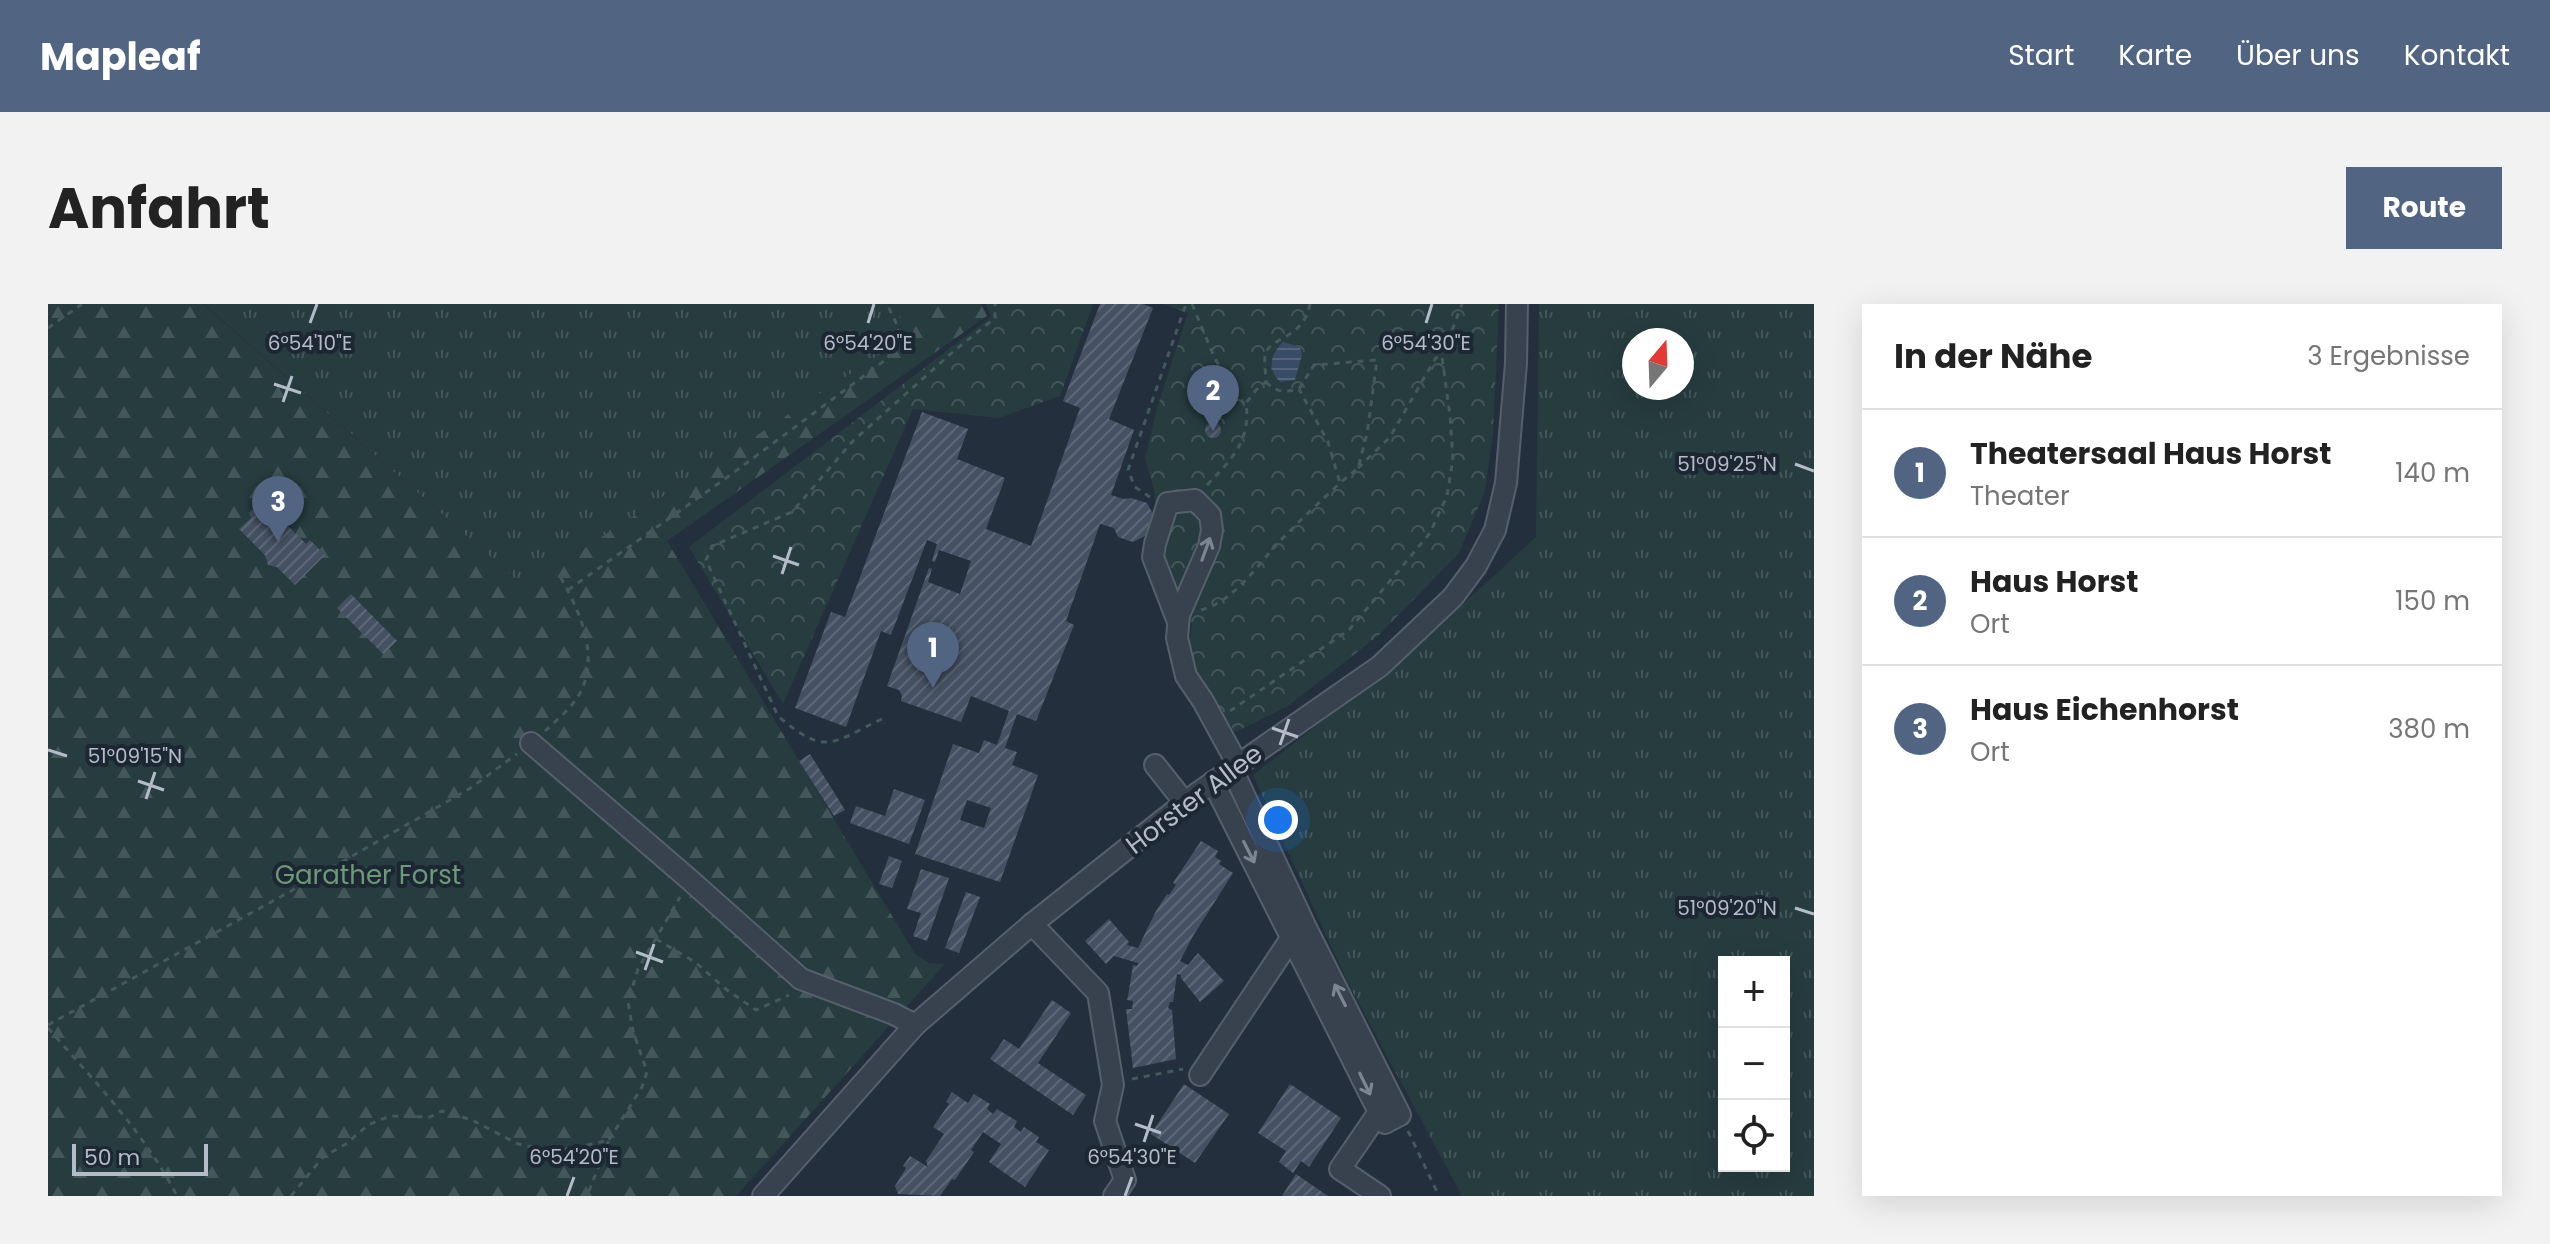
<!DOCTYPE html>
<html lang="de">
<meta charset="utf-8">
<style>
:root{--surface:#fff;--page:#f2f2f2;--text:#222;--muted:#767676;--line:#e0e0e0;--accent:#516482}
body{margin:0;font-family:Poppins,sans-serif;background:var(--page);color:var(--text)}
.controls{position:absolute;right:24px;bottom:24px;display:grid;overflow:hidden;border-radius:0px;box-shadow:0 8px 32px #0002}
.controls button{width:72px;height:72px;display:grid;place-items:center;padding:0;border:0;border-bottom:2px solid var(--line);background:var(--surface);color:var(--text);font:40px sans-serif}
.compass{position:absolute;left:1574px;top:24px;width:72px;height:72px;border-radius:50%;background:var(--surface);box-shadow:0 8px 32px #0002;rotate:19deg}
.scale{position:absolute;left:24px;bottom:20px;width:136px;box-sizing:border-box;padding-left:8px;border:4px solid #b4bcc9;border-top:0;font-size:22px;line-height:28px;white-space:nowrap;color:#b4bcc9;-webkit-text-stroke:6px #1d2633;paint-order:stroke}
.you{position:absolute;left:1230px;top:516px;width:28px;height:28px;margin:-20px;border:6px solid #fff;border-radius:50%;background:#1a73e8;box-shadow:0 0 0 12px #1a73e833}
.badge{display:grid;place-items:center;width:52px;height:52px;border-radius:50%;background:var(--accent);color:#fff;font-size:26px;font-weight:700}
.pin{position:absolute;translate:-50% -66px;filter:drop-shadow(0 2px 4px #0008)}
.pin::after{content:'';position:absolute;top:42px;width:28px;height:24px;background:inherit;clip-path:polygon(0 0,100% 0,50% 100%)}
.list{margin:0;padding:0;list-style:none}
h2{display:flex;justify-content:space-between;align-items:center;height:104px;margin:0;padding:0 32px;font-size:34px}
h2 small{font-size:26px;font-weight:400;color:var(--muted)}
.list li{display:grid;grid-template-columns:52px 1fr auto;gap:24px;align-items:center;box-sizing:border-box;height:128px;padding:0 32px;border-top:2px solid var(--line)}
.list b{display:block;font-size:30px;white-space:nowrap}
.list p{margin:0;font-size:26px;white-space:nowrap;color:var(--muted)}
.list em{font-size:26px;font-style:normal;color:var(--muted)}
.icon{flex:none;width:44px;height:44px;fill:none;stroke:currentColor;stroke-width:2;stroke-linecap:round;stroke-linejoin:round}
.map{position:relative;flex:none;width:1766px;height:892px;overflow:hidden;border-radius:0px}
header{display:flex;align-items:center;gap:48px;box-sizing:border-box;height:112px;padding:0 40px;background:var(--accent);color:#fff}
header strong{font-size:38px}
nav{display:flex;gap:44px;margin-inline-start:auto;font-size:28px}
.intro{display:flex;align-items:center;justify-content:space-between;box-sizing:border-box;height:192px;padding:0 48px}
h1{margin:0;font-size:56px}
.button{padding:20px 36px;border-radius:0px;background:var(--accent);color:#fff;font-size:28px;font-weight:700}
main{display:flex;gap:48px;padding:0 48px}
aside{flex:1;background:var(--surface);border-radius:0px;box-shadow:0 8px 32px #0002}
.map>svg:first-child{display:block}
.grass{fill:url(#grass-tufts);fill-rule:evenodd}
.forest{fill:url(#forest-firs)}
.park{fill:url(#park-crowns)}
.water{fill:url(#water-rules)}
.building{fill:url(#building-hatch);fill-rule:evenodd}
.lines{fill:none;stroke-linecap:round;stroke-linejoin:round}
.minor-casing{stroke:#565f6c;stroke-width:24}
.path{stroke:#44595c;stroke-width:3;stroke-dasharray:6 6;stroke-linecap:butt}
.minor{stroke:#38414e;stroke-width:20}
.oneway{stroke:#7c8592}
.ticks{fill:none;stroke:#b4bcc9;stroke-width:3}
.labels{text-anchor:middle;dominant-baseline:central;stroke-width:8;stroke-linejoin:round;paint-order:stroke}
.street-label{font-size:26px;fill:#b4bcc9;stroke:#1d2633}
.park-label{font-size:26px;fill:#6b9a76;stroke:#1d2633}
.ticks-label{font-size:20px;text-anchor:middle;fill:#b4bcc9;stroke:#1d2633;stroke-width:8;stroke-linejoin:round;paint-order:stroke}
</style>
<header>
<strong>Mapleaf</strong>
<nav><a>Start</a><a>Karte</a><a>Über uns</a><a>Kontakt</a></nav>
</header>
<div class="intro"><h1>Anfahrt</h1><a class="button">Route</a></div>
<main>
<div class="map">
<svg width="1766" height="892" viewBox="0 0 1766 892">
<defs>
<pattern id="grass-tufts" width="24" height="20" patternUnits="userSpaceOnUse" patternTransform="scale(2)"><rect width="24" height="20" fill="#263c3f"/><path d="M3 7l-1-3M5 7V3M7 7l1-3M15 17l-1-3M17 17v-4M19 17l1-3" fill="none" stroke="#435659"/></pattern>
<pattern id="forest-firs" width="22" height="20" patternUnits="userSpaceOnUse" patternTransform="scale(2)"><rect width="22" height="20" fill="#263c3f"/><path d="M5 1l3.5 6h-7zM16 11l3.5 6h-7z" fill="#435659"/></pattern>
<pattern id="park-crowns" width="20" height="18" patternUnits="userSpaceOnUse" patternTransform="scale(2)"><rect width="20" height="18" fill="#263c3f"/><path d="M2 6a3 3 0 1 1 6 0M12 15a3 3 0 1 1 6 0" fill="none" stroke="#435659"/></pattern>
<pattern id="water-rules" width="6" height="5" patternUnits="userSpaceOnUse" patternTransform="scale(2)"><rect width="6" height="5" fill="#394c67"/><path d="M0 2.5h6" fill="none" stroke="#53647b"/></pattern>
<pattern id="building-hatch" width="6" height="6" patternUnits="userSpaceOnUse" patternTransform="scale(2)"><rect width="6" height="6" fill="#455162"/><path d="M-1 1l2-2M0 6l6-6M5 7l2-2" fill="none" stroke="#5d6877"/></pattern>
</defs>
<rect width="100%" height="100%" fill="#242f3e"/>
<g class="grass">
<path d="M156 0H850L854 36 523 253 480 286Z"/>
<path d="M1491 0H1766V892H1414L1300 679 1205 471 1298 399 1336 373 1488 233ZM1634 36V84H1586V36ZM1736 658V862H1676V658Z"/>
</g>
<path class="forest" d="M0 0H155L480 286 523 253 854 36 850 0H933L939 12 619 237 867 650 881 659 897 660 688 892H0Z"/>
<g class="park">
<path d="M938 0H1045L1012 92 951 114 865 105 735 400 641 243 943 13Z"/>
<path d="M1115 0H1451L1445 130 1437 187 1411 249 1330 332 1240 402 1187 428 1146 367 1142 340 1144 319 1127 284 1112 247 1106 186 1097 154 1109 104 1140 9Z"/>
</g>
<path class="water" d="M1235 38 1252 43 1254 51 1247 76 1232 78C1219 64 1222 51 1235 38Z"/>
<g class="building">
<path d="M1052 0H1095L1105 4 1061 115 1086 126 1063 191 1076 195 1083 194 1099 199 1106 212 1101 230 1085 238 1070 233 1066 224 1052 220 1018 317 1026 321 988 417 969 410 957 444 969 448 964 461 990 471 952 578 867 550 905 440 931 449 936 436 949 441 961 407 923 392 913 418 853 397 854 392 851 386 839 382 881 264 884 265 880 278 912 290 923 257 891 246 887 258 884 257 889 240 879 236 843 331 833 327 798 423 747 404 783 308 797 313 874 108 920 125 909 155 957 174 938 225 983 242 1032 104 1015 97ZM919 496 943 504 936 524 912 516Z"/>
<circle cx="1165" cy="126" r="8"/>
<path d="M217 199 225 206 229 202 244 217 239 221 258 240 262 236 277 251 247 281 229 263 220 261 217 251 191 225 203 214 201 209 207 203 211 205Z"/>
<path d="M303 290 349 337 335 350 289 304Z"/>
<path d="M762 450 797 506 786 512 751 457Z"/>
<path d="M846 485 877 496 861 540 802 519 808 502 837 512Z"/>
<path d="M1153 537 1170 547 1167 553 1173 557 1171 560 1185 569 1145 632 1132 657 1140 661 1150 649 1176 677 1152 698 1133 674V671L1129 670 1125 698H1122L1120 704 1124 706 1128 755 1085 764 1078 705H1084L1085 697 1079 696 1080 692 1085 661 1089 662 1090 659 1066 652 1058 660 1037 637 1061 615 1081 638 1079 641 1090 644 1108 607 1119 590 1121 591 1128 581 1125 579Z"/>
<path d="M841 552 854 557 844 584 831 580Z"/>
<path d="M873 565 901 574 879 637 865 632 873 609 859 605Z"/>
<path d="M918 588 932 593 911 649 897 644Z"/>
<path d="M1004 696 1023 709 990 759 1038 791 1025 811 942 755 956 735 971 745Z"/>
<path d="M1136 780 1181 810 1147 859 1103 830Z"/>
<path d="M1242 780 1293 814 1261 863 1253 857 1245 869 1231 858 1238 847 1210 829Z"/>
<path d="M904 788 920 799 926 790 942 800 939 805 945 810 949 805 969 817 966 823 973 828 976 823 991 833 988 838 1001 846 977 883 941 858 953 840 935 828 923 846 926 848 907 876 904 875 892 892 850 890 847 882 858 864 855 862 862 852 880 863 878 857 896 830 885 823 901 800 898 798Z"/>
<path d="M1248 870 1280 892H1234Z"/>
</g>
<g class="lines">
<defs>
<g id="minor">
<path d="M1130 318 1105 253 1107 240 1120 199 1147 196 1162 211 1164 226 1161 242 1131 311 1129 334 1138 372 1155 397 1190 461"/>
<path d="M483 439 642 576 753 675 846 710 867 721"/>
<path d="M1107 461 1137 499"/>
<path d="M1165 478 1331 808 1337 819 1352 811 1259 626 1184 465"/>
<path d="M984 620 1050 689 1065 781 1057 817 1077 876 1066 892"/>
<path d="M1152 771 1244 633 1252 629"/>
<path d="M1331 808 1292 865 1332 892"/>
<path d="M715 892 867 721 984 620 1101 527 1151 488 1332 362 1405 293 1428 262 1447 226 1458 179 1468 59 1469 0"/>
</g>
</defs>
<use href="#minor" class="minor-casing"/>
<g class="path">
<path d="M1144 0 1167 55 1196 100"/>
<path d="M0 24 34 0"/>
<path d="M1218 78C1228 89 1237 88 1251 85L1266 61 1329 56 1319 130 1310 164 1292 179"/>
<path d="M1310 164 1342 133 1387 55 1394 49"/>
<path d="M1159 181C1184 155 1203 137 1198 99L1208 86 1218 78C1218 70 1216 60 1217 52 1220 32 1255 37 1262 0"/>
<path d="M1102 193 1087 183 1080 166 1138 0"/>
<path d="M520 286 681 172 840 54 851 25 839 0"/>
<path d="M1153 306C1187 297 1210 260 1233 236 1252 216 1272 198 1292 179L1280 138 1251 85"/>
<path d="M1182 407 1301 326 1382 229 1399 192 1405 155 1402 112 1394 53 1414 0"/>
<path d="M834 415C783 439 778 453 730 412L658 256 664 242 744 208 804 138 906 47 947 14V0"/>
<path d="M497 427C511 414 530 399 536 380 549 342 529 302 510 269"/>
<path d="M608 635 647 658 679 686 708 706 741 691"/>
<path d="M0 721 252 582 421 485 469 450"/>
<path d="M0 724C47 778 96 828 129 892"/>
<path d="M1084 775 1135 765"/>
<path d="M1360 827 1391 892"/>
<path d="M561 836 594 783 599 768 585 727 580 698 590 665 632 593"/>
<path d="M243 892 275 853 298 840 320 821 342 812 382 813 394 807 424 816 470 840 499 846 522 845 561 836 539 892"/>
</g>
<use href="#minor" class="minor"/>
</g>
<defs><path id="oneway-shaft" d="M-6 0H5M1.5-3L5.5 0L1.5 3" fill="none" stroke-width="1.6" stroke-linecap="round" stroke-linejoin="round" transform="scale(2)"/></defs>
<g class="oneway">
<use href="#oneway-shaft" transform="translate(1158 245) rotate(-70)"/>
<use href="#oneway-shaft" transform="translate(1201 548) rotate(63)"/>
<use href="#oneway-shaft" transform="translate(1292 691) rotate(-117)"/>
<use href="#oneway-shaft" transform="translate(1317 780) rotate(64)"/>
</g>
<path class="ticks" d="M262 19 269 0M820 19 826 0M1378 19 1384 0M226 80 253 89M235 98 244 72M1747 160 1766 167M725 252 751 261M734 270 743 243M1224 424 1250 433M1232 441 1241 415M0 446 19 452M90 477 116 486M98 495 107 468M1747 604 1766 610M588 648 615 658M597 666 606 640M1087 820 1113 829M1096 838 1105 811M519 892 526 873M1077 892 1084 873"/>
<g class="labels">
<g class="street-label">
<text transform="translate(1146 495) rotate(-37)">Horster Allee</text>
</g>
<g class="park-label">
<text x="320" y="571">Garather Forst</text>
</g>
</g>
<g class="ticks-label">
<text x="262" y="46">6°54'10"E</text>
<text x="820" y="46">6°54'20"E</text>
<text x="1378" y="46">6°54'30"E</text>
<text x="1679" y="167">51°09'25"N</text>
<text x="87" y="459">51°09'15"N</text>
<text x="1679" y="611">51°09'20"N</text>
<text x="526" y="860">6°54'20"E</text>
<text x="1084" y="860">6°54'30"E</text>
</g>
</svg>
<div class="controls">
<button>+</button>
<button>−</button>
<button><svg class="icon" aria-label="locate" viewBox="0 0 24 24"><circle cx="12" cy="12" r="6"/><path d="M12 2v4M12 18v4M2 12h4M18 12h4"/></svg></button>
</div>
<svg class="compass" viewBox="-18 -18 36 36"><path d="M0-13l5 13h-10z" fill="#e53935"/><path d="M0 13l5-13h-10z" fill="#767676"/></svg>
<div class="scale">50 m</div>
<div class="you"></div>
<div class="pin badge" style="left:885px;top:384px">1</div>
<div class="pin badge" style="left:1165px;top:127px">2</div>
<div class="pin badge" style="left:230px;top:238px">3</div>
</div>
<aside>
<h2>In der Nähe<small>3 Ergebnisse</small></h2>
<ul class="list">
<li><span class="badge">1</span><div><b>Theatersaal Haus Horst</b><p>Theater</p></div><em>140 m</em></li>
<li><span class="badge">2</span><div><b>Haus Horst</b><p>Ort</p></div><em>150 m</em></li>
<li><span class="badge">3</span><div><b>Haus Eichenhorst</b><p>Ort</p></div><em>380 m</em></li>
</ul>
</aside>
</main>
